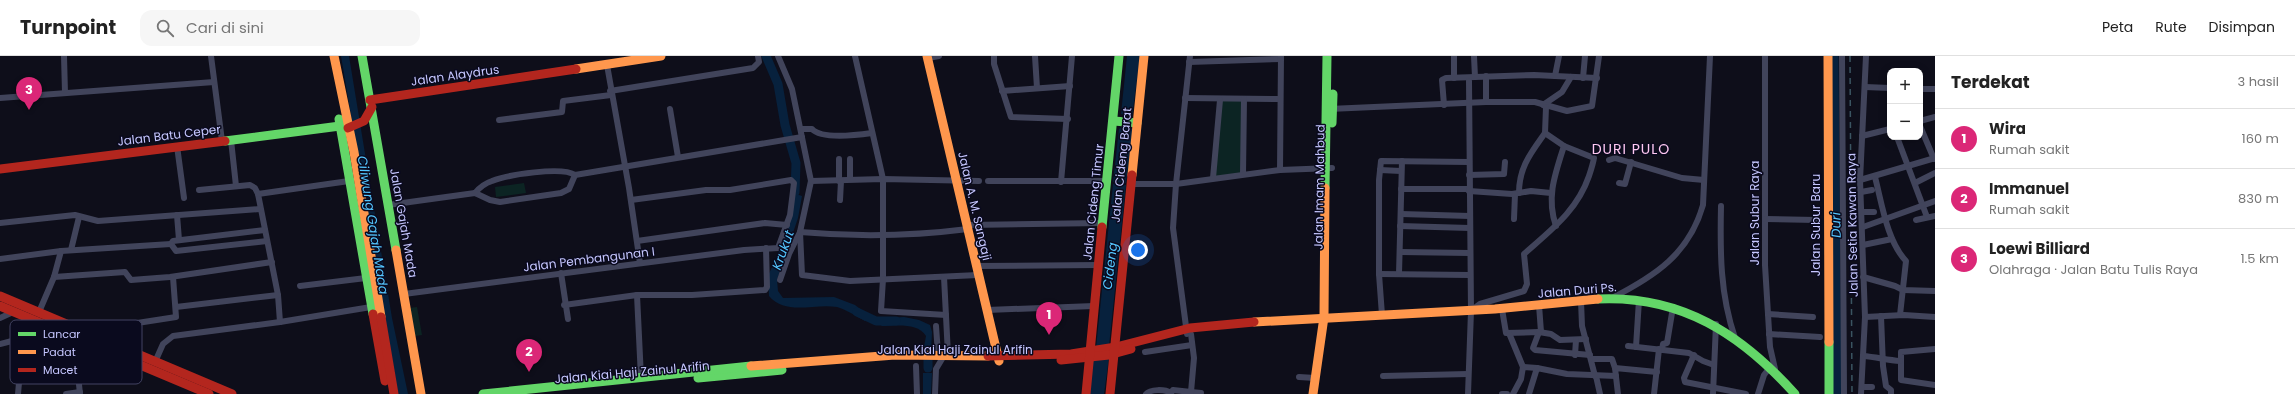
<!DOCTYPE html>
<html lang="id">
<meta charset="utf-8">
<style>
:root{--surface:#fff;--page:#f6f6f6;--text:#222;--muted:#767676;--line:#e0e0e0;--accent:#db2777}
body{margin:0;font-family:Poppins,sans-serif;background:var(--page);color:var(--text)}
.controls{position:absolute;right:12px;top:12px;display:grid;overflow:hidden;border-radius:8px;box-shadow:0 2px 10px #0003}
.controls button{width:36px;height:36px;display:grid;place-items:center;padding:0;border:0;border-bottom:1px solid var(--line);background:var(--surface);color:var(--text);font:20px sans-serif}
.you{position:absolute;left:1138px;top:194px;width:14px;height:14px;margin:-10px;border:3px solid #fff;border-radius:50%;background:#1a73e8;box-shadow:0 0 0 6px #1a73e833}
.badge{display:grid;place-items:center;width:26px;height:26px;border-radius:50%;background:var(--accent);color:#fff;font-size:13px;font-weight:700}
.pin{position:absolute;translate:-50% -33px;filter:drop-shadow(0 1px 2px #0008)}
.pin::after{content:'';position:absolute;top:21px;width:14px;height:12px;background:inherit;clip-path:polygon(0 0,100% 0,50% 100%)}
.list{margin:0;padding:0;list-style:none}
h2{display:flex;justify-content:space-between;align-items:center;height:52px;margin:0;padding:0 16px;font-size:17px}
h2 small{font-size:13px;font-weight:400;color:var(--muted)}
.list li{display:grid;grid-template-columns:26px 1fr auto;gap:12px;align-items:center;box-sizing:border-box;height:60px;padding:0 16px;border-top:1px solid var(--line)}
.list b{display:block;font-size:15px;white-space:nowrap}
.list p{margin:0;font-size:13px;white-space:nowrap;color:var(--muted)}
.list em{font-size:13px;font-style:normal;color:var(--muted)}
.icon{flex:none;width:22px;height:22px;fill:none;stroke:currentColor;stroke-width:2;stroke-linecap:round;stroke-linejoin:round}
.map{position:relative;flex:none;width:1935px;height:338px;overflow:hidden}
header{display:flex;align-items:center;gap:24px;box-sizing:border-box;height:56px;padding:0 20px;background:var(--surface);border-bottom:1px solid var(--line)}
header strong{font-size:19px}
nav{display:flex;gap:22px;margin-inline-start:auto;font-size:14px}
.search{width:280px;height:36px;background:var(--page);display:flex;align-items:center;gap:10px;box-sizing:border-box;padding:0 14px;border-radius:12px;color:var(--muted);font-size:15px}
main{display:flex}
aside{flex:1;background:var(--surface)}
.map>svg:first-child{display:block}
.park{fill:#0c2423}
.water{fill:#07213d}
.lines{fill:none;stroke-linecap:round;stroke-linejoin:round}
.river{stroke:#07213d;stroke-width:9}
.street{stroke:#41445b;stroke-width:6}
.fast{stroke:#63d668;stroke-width:9}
.slow{stroke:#ff974d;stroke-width:9}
.jam{stroke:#b3261e;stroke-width:9}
.rail{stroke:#3a5461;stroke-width:1.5;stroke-dasharray:6 5;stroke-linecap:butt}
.labels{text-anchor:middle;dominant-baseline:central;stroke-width:3;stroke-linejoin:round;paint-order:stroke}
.street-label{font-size:12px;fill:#c6c7ff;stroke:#0a0a1e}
.water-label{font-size:13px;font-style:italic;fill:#54c6ff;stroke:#0a0a1e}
.quarter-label{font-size:14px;letter-spacing:1px;fill:#ffc8f2;stroke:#0a0a1e}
.key{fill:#0a0a1e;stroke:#424362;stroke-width:1}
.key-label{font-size:11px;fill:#c6c7ff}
</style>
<header>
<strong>Turnpoint</strong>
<div class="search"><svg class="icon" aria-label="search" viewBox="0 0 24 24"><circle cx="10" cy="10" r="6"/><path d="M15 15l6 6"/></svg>Cari di sini</div>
<nav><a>Peta</a><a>Rute</a><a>Disimpan</a></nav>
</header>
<main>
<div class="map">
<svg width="1935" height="338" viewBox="0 0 1935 338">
<rect width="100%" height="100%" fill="#0e0e1a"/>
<g class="park">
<path d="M1244 43 1243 118 1213 122 1220 44Z"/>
<path d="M524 127 526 137 496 141 495 131Z"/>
<path d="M417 251 422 279 415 280 410 252Z"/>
</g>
<g class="water">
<path d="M341 0H349L392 262 408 338H398Z"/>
<path d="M1127 0H1140L1132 61 1121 58Z"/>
<path d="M1123 70 1133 73 1126 127 1113 126 1119 73Z"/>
<path d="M1113 128 1126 129 1109 290 1096 292Z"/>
<path d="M793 137 802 140 798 162 777 224 778 235 783 242 834 241 855 249 868 259 865 265C856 260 847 254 837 251 814 247 786 260 769 240L768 220 780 193Z"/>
<path d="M904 261 919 264 930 269 932 276 931 296H923L926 280C918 266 895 270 881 270L887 262Z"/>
<path d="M1109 302 1104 338H1088L1091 304Z"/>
<path d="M923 317H932L931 338H923Z"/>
</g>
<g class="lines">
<g class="river">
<path d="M766 0 778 28 785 69 796 107 795 136"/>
<path d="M1834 0 1837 338"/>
<path d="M857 256 876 265H896"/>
<path d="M928 312V292"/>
</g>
<g class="street">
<path d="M64 0 65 37"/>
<path d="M211 0 222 85"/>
<path d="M778 0 792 33 811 125 800 176 789 198 780 224"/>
<path d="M855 0 883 123V223L881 255 946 259"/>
<path d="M994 0V8L1011 61 1068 63"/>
<path d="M1035 0 1037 32"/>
<path d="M1454 0V22"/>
<path d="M1474 0 1475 21"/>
<path d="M1765 0V209L1770 291 1775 313"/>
<path d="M1842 0 1844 338"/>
<path d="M928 2 939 0"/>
<path d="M1189 6 1281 3"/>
<path d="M607 9 629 132 640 207"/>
<path d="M1486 20V46"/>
<path d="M1555 20 1559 0"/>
<path d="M1583 22 1585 0"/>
<path d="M1865 31 1890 32"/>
<path d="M1920 33H1935"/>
<path d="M610 35 753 12 759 6 758 0"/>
<path d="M1002 35 1070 30"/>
<path d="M0 42 214 26"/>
<path d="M1185 42 1280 43"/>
<path d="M1444 49 1442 24 1446 22 1534 19 1597 22"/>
<path d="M1543 49 1562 36 1571 21"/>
<path d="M670 53 678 101"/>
<path d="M1329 53 1486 46H1535L1567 55 1592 50 1599 0"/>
<path d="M499 64 562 56 563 45 611 39"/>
<path d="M1920 65 1935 61"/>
<path d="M1920 70 1934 103"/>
<path d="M801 73H812C822 84 858 79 872 77"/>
<path d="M1862 80 1890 73"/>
<path d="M1897 81 1927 161"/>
<path d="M231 84 236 130"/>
<path d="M177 90 184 142"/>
<path d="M839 103V125"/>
<path d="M1609 104 1615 102 1682 122 1704 124"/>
<path d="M1280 114 1281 0"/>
<path d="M1380 114 1401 115"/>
<path d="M1243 118 1244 43"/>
<path d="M1469 119 1504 118 1505 106"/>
<path d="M1875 121C1882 148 1887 185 1906 205L1900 259"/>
<path d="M1213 122 1220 44"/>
<path d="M850 123V103"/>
<path d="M1860 124 1935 102"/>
<path d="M811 125 883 123 979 125"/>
<path d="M988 125H1106"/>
<path d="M1061 126 1072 0"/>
<path d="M1619 127 1625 128 1631 106"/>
<path d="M1915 127 1935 117"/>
<path d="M1132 128H1176L1280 114 1332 112"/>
<path d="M1401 133H1469"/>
<path d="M199 134 250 129 255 132 258 138 278 239 280 266"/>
<path d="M1469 135 1512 138 1531 135 1551 137"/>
<path d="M1861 136 1872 134"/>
<path d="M475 137C479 132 486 127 492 125 507 119 562 110 575 119L802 81"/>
<path d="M475 137 490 144 500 146 561 137 569 133 575 119"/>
<path d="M1519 137C1519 111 1531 97 1545 77"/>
<path d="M258 138 349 125"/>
<path d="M840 144 841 125"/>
<path d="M388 149 475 137"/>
<path d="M1721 150C1720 196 1720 238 1735 282"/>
<path d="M1862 156H1874"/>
<path d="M1401 158 1470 160"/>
<path d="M177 159 179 184"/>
<path d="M1514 163 1515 138"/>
<path d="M1765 163 1816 164"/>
<path d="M1916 164 1935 160"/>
<path d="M0 167 75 159 98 165 260 153"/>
<path d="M968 169 1103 167"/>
<path d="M1400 170 1470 172"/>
<path d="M1556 170C1546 142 1555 118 1564 90"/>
<path d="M1863 171 1935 145"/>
<path d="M968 173C913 180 856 181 800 176L802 219 850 225 978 219"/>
<path d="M637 185 765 167 787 169"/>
<path d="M171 188 176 195 267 185"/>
<path d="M171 188 173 185 265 174"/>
<path d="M1863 189 1892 183"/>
<path d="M71 194 79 161"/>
<path d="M1400 196 1470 197"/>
<path d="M0 203 61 195 171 188"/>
<path d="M976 210 1098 209"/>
<path d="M561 217 568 263"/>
<path d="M1379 218 1470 219"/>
<path d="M1399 218 1402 105"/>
<path d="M54 221 125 216 131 224 170 221 272 206"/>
<path d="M944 221 948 299"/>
<path d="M1863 221 1895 230 1903 234 1935 235"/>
<path d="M300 230 366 222"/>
<path d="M404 238 744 194 778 192 790 159 794 127 791 124 785 125 730 134H706L631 144"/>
<path d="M637 239 641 322"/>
<path d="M1612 242C1655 220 1689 198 1703 149L1710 0"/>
<path d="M1581 245 1582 270 1595 320"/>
<path d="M564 249 637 239H692L765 234 767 231 766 192"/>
<path d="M1539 249 1541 276"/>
<path d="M176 251 278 239"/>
<path d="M1502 253 1506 277 1539 276 1551 278 1560 284 1586 283"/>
<path d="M987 254 1094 250"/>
<path d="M1472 254 1480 248 1524 235 1527 228 1524 198C1551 174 1577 155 1589 120 1591 114 1593 108 1594 102L1564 90 1545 77 1546 51"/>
<path d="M39 256 54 221 61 195"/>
<path d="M1768 258 1813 261"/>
<path d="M1382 259 1379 218V124L1381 105 1469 106"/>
<path d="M1881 260 1883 310 1886 330 1891 334V338"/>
<path d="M1865 261 1904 259 1935 261"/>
<path d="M0 262 13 256"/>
<path d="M936 270 938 298"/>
<path d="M1539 276 1533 292 1535 294 1590 299"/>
<path d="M1509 277 1523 311"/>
<path d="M1187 278 1173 172 1176 128 1190 0"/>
<path d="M1769 278 1820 281"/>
<path d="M99 282 105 272 176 261 173 221"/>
<path d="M0 288 23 282 44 268"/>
<path d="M1628 290 1689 297 1703 305 1714 309"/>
<path d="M1636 291 1639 244"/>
<path d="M1935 293 1901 296V324L1935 329"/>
<path d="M1662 294 1663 288 1667 287 1673 251"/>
<path d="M1145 296 1192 289"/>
<path d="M1575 299 1576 284"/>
<path d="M1694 299 1684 322 1685 326 1746 338"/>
<path d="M1863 300C1876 301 1887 304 1900 305"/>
<path d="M1592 303H1612L1615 312"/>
<path d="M155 306 163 288 173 280 280 266 371 251"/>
<path d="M916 310 917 338"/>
<path d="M1383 320 1468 318"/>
<path d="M1596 320 1600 338"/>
<path d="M1299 321 1315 322"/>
<path d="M1862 331H1872"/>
<path d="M1191 336 1201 337"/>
<path d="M18 338 23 282"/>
<path d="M66 338 80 336"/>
<path d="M80 338 77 309 85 286"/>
<path d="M935 338 936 313 942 303"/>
<path d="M1146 338C1150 333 1165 333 1171 337L1173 334 1191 336 1194 302 1191 278"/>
<path d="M1468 338 1471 255 1469 25"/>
<path d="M1502 338H1507"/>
<path d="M1513 338 1521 323 1523 311 1537 312"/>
<path d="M1529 338 1537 312 1567 318 1616 320"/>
<path d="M1618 338 1615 312 1657 316"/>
<path d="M1654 338 1659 293"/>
<path d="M1713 338 1716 268"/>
<path d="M1758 338 1764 319 1771 310"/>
<path d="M1861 338 1865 261 1860 124 1866 0"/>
</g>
<g class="fast">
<path d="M362 0 396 194"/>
<path d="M339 63 373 258"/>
<path d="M1114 65 1137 67"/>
<path d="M1332 67 1333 38"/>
<path d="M225 85 340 70"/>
<path d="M1325 132 1327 0"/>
<path d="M1102 171 1119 0"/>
<path d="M1598 243C1681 239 1741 278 1795 338"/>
<path d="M1829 286V338"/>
<path d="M698 322 782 314"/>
<path d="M483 338 751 310"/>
</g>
<g class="slow">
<path d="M334 0 354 96 381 261"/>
<path d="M927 0 999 305"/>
<path d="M1828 0 1829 286"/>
<path d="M576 13 661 0"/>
<path d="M1132 119 1144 0"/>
<path d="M396 194 421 338"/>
<path d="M1254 266 1495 253 1598 243"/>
<path d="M751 310 895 299 988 300"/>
<path d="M1313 338 1324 261 1325 132"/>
</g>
<g class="jam">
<path d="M370 44 576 13"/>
<path d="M348 72 364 65 372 51"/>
<path d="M0 113 225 85"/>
<path d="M0 240 232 338"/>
<path d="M0 250 209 338"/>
<path d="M373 258 385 325"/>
<path d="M381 261 394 338"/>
<path d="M988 300 1071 298 1116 291 1190 272 1254 266"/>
<path d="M1061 304 1109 299 1131 293"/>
<path d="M1086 338 1102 171"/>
<path d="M1110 338 1132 119"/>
</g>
<path class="rail" d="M1850 0 1852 338"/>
</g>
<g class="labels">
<g class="street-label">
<text transform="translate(455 19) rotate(-8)">Jalan Alaydrus</text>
<text transform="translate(169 79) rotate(-7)">Jalan Batu Ceper</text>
<text transform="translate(1121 109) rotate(-84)">Jalan Cideng Barat</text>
<text transform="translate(1319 131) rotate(-89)">Jalan Imam Mahbud</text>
<text transform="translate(1093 146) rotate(-84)">Jalan Cideng Timur</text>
<text transform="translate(975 150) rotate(77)">Jalan A. M. Sangaji</text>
<text transform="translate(1754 157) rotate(-90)">Jalan Subur Raya</text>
<text transform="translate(404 167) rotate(80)">Jalan Gajah Mada</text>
<text transform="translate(1815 169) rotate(-90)">Jalan Subur Baru</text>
<text transform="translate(1852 169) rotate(-91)">Jalan Setia Kawan Raya</text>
<text transform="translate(589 203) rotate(-7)">Jalan Pembangunan I</text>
<text transform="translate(1577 234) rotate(-5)">Jalan Duri Ps.</text>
<text x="955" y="293">Jalan Kiai Haji Zainul Arifin</text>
<text transform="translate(632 316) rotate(-5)">Jalan Kiai Haji Zainul Arifin</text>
</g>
<g class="water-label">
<text transform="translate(373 169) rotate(81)">Ciliwung Gajah Mada</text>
<text transform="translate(1836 169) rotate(-91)">Duri</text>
<text transform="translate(783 194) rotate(-70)">Krukut</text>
<text transform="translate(1110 210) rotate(-83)">Cideng</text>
</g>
<g class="quarter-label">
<text x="1631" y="93">DURI PULO</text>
</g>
</g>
<rect x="10" y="264" width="132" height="64" rx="6" class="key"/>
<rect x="18" y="276" width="18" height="4" fill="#63d668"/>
<rect x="18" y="294" width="18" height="4" fill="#ff974d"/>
<rect x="18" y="312" width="18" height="4" fill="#b3261e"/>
<g class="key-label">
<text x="43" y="282">Lancar</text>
<text x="43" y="300">Padat</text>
<text x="43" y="318">Macet</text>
</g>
</svg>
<div class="controls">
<button>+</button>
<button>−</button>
</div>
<div class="you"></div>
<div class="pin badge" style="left:1049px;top:279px">1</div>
<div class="pin badge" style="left:529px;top:316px">2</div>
<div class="pin badge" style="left:29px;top:54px">3</div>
</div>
<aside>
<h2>Terdekat<small>3 hasil</small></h2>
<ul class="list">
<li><span class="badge">1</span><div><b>Wira</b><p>Rumah sakit</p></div><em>160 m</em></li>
<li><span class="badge">2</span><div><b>Immanuel</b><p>Rumah sakit</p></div><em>830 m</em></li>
<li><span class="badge">3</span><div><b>Loewi Billiard</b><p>Olahraga · Jalan Batu Tulis Raya</p></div><em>1.5 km</em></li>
</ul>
</aside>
</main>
